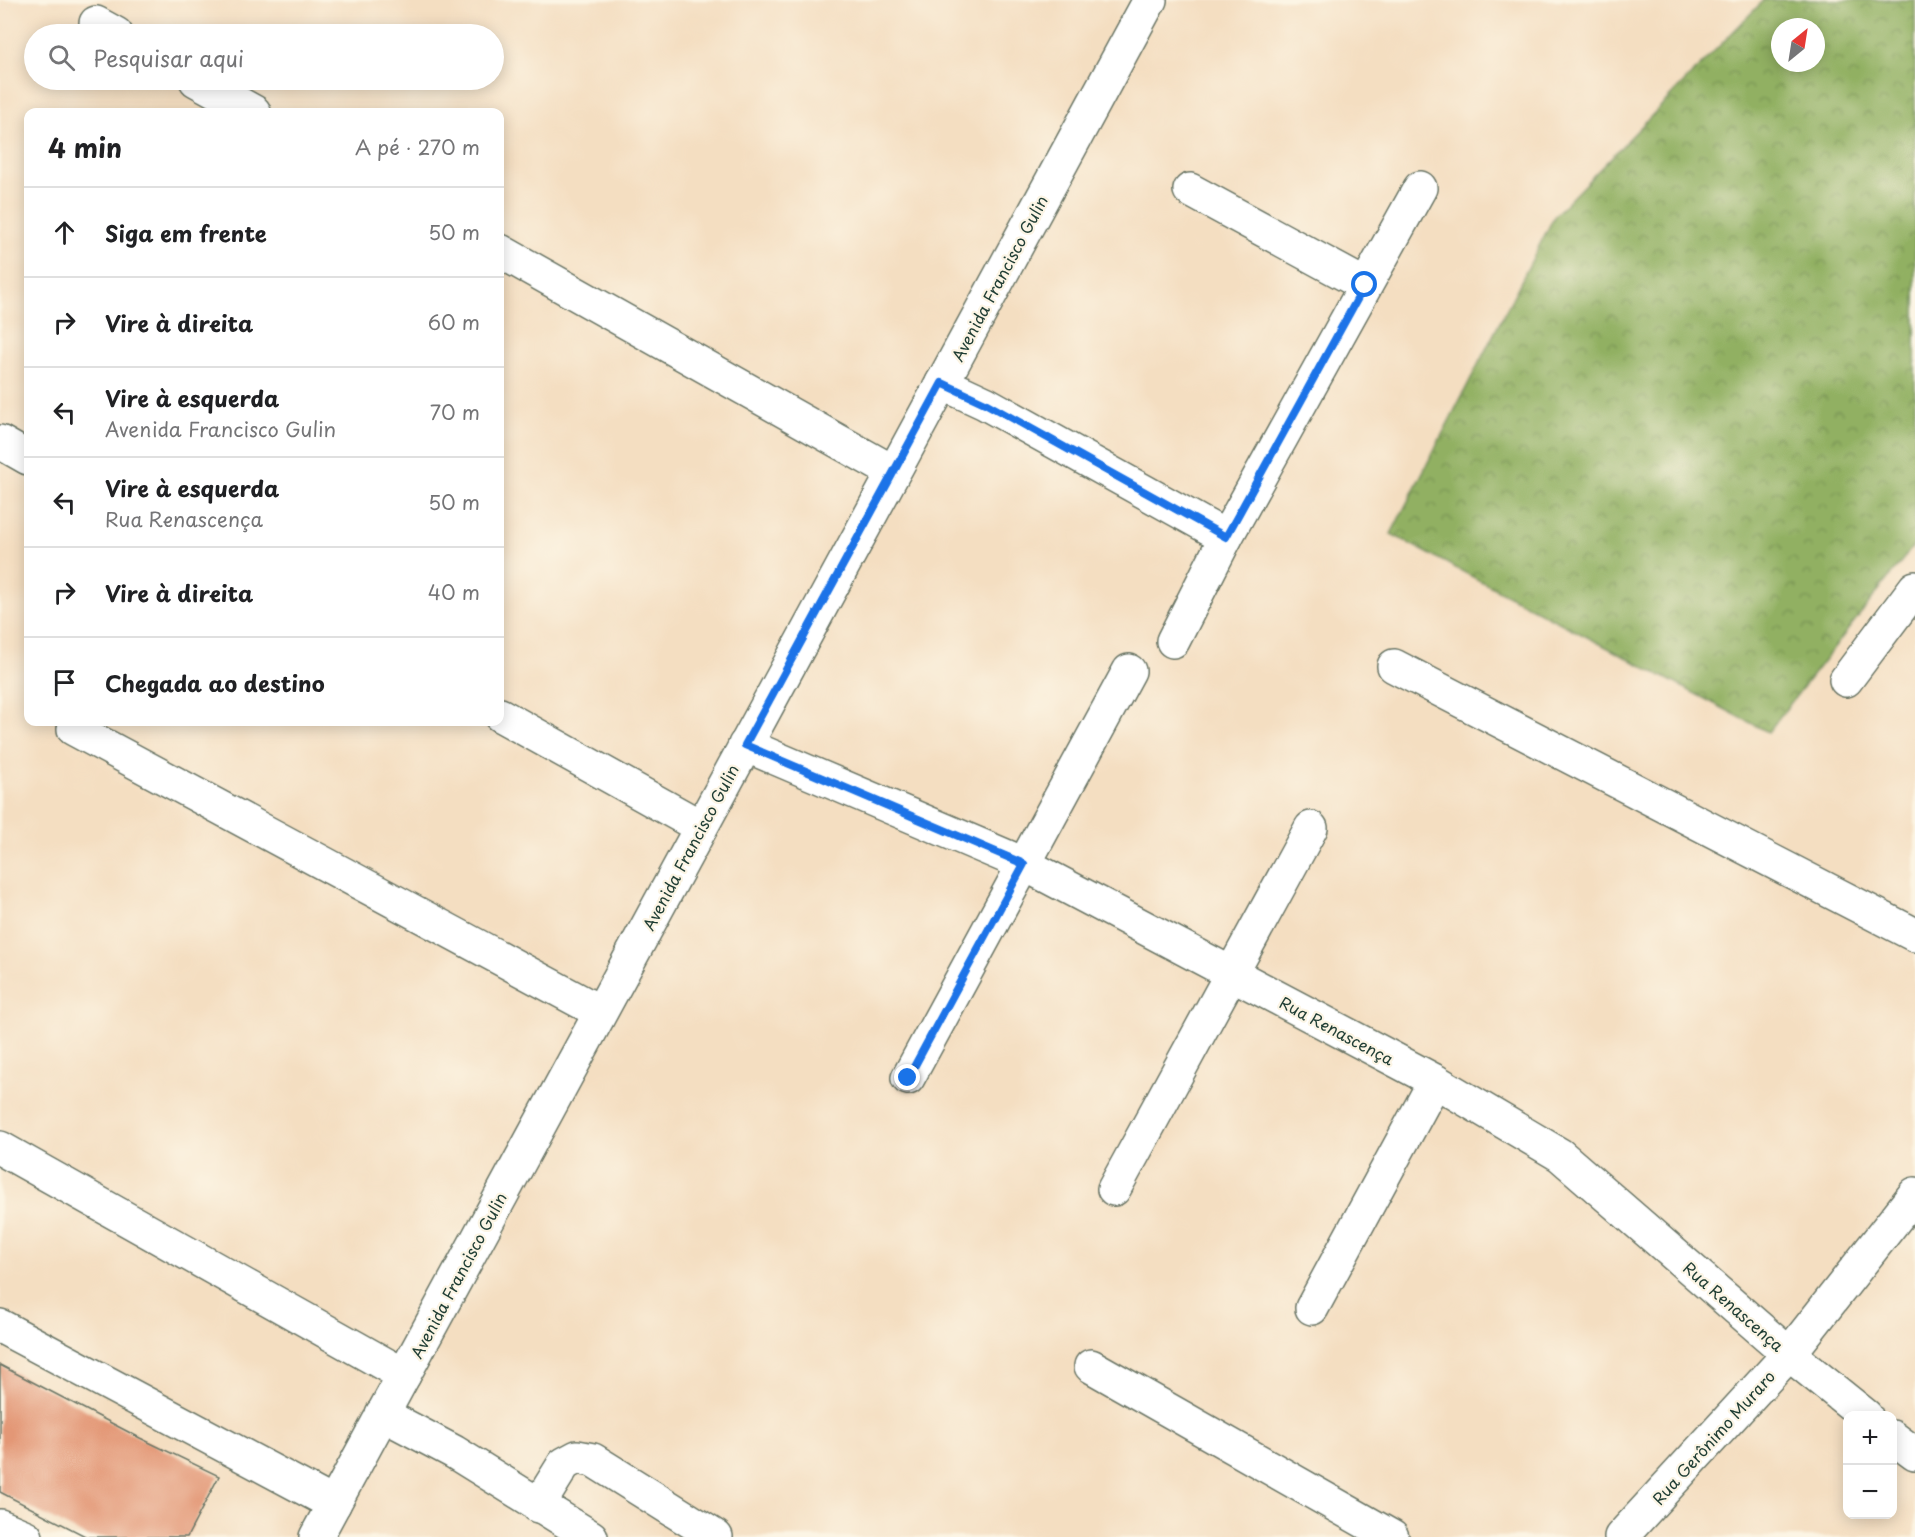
<!DOCTYPE html>
<html lang="pt">
<meta charset="utf-8">
<style>
:root{--surface:#fff;--page:#f2f2f2;--text:#202124;--muted:#757577;--line:#e0e0e0}
body{margin:0;font-family:"Playpen Sans",sans-serif;background:var(--page);color:var(--text)}
.controls{position:absolute;right:18px;bottom:18px;display:grid;overflow:hidden;border-radius:12px;box-shadow:0 3px 15px #0003}
.controls button{width:54px;height:54px;display:grid;place-items:center;padding:0;border:0;border-bottom:2px solid var(--line);background:var(--surface);color:var(--text);font:30px sans-serif}
.compass{position:absolute;left:1771px;top:18px;width:54px;height:54px;border-radius:50%;background:var(--surface);box-shadow:0 3px 15px #0003;rotate:30deg}
.stop{position:absolute;width:18px;height:18px;margin:-14px;border:4px solid #1a73e8;border-radius:50%;background:#fff}
.stop.end{background:#1a73e8;border-color:#fff;box-shadow:0 2px 6px #0008}
.list{margin:0;padding:0;list-style:none}
h2{display:flex;justify-content:space-between;align-items:center;height:78px;margin:0;padding:0 24px;font-size:26px}
h2 small{font-size:20px;font-weight:400;color:var(--muted)}
.list li{display:grid;grid-template-columns:39px 1fr auto;gap:18px;align-items:center;box-sizing:border-box;height:90px;padding:0 24px;border-top:2px solid var(--line)}
.list b{display:block;font-size:22px;white-space:nowrap}
.list p{margin:0;font-size:20px;white-space:nowrap;color:var(--muted)}
.list em{font-size:20px;font-style:normal;color:var(--muted)}
.icon{flex:none;width:33px;height:33px;fill:none;stroke:currentColor;stroke-width:2;stroke-linecap:round;stroke-linejoin:round}
.map{position:relative;flex:none;width:1915px;height:1537px;overflow:hidden}
.search{position:absolute;background:var(--surface);box-shadow:0 3px 15px #0003;left:24px;top:24px;width:480px;height:66px;display:flex;align-items:center;gap:15px;box-sizing:border-box;padding:0 21px;border-radius:33px;color:var(--muted);font-size:22px}
.panel{position:absolute;background:var(--surface);box-shadow:0 3px 15px #0003;left:24px;top:108px;width:480px;height:618px;border-radius:12px}
.map>svg:first-child{display:block}
.forest{fill:url(#forest-crowns);stroke:#58764b;stroke-width:1.5;fill-rule:evenodd}
.building{fill:#e39776}
.lines{fill:none;stroke-linecap:round;stroke-linejoin:round}
.minor-casing{stroke:#6a7565;stroke-width:36}
.minor{stroke:#fff;stroke-width:33}
.route{stroke:#1a73e8;stroke-width:8}
.labels{text-anchor:middle;dominant-baseline:central;stroke-width:4.5;stroke-linejoin:round;paint-order:stroke}
.street-label{font-size:16px;fill:#1f3d34;stroke:#fcf5e5}
</style>
<div class="map">
<svg width="1915" height="1537" viewBox="0 0 1915 1537">
<defs>
<pattern id="forest-crowns" width="20" height="18" patternUnits="userSpaceOnUse" patternTransform="scale(1.5)"><rect width="20" height="18" fill="#91b062"/><path d="M2 6a3 3 0 1 1 6 0M12 15a3 3 0 1 1 6 0" fill="none" stroke="#769052"/></pattern>
</defs>
<rect width="100%" height="100%" fill="#fcf5e5"/>
<filter id="ink" filterUnits="userSpaceOnUse"><feTurbulence type="fractalNoise" baseFrequency=".0167" numOctaves="2"/><feDisplacementMap in="SourceGraphic" scale="12" xChannelSelector="R" yChannelSelector="G"/><feConvolveMatrix kernelMatrix="1 2 1 2 8 2 1 2 1" color-interpolation-filters="sRGB"/></filter>
<filter id="wash" filterUnits="userSpaceOnUse"><feTurbulence type="fractalNoise" baseFrequency=".008" numOctaves="4" result="noise"/><feDisplacementMap in="SourceGraphic" scale="24" xChannelSelector="R" yChannelSelector="G"/><feGaussianBlur stdDeviation="1.35" result="paint"/><feColorMatrix in="noise" values="0 0 0 0 0 0 0 0 0 0 0 0 0 0 0 0 0 1.4 0 .05"/><feComposite in="paint" operator="in"/></filter>
<g filter="url(#wash)">
<rect width="100%" height="100%" fill="#f4dec1"/>
<path class="forest" d="M1764 0H1915V544L1768 732 1391 534 1555 215ZM1780 27H1816V63H1780Z"/>
<g id="blocks">
<path class="building" d="M0 1365 140 1438 219 1476 187 1537H87L0 1492Z"/>
</g>
</g>
<g filter="url(#ink)">
<use href="#blocks" fill-opacity="0" stroke="#6a7565" stroke-width="1.5"/>
<g class="lines">
<defs>
<g id="minor">
<path d="M96 23 116 34"/>
<path d="M196 80 254 112"/>
<path d="M1190 190 1365 285"/>
<path d="M500 251 893 472"/>
<path d="M942 383 985 403 1226 537"/>
<path d="M0 442 28 458"/>
<path d="M1173 641 1226 537 1420 188"/>
<path d="M1394 666 1915 935"/>
<path d="M1846 680 1915 588"/>
<path d="M500 715 701 827"/>
<path d="M74 729 600 1012"/>
<path d="M745 745 1024 864 1435 1081 1560 1155 1789 1354 1866 1416"/>
<path d="M908 1078 1129 671"/>
<path d="M0 1148 404 1375"/>
<path d="M1114 1189 1311 828"/>
<path d="M1312 1308 1435 1081"/>
<path d="M0 1326 334 1504"/>
<path d="M1091 1366 1392 1537"/>
<path d="M382 1414 454 1452 591 1537"/>
<path d="M1892 1437 1915 1454"/>
<path d="M538 1506 564 1464 577 1457 593 1460 716 1537"/>
<path d="M0 1526 26 1537"/>
<path d="M316 1537 1150 0"/>
<path d="M1621 1537 1789 1354 1915 1194"/>
</g>
</defs>
<use href="#minor" class="minor-casing"/>
<use href="#minor" class="minor"/>
</g>
</g>
<g class="lines" filter="url(#ink)">
<path class="route" d="M908 1078 1024 864 745 745 942 383 985 403 1226 537 1365 285"/>
</g>
<g class="labels">
<g class="street-label">
<text transform="translate(999 278) rotate(-62)">Avenida Francisco Gulin</text>
<text transform="translate(690 847) rotate(-62)">Avenida Francisco Gulin</text>
<text transform="translate(1337 1030) rotate(28)">Rua Renascença</text>
<text transform="translate(458 1275) rotate(-62)">Avenida Francisco Gulin</text>
<text transform="translate(1734 1306) rotate(41)">Rua Renascença</text>
<text transform="translate(1713 1437) rotate(-48)">Rua Gerônimo Muraro</text>
</g>
</g>
</svg>
<div class="controls">
<button>+</button>
<button>−</button>
</div>
<svg class="compass" viewBox="-18 -18 36 36"><path d="M0-13l5 13h-10z" fill="#e53935"/><path d="M0 13l5-13h-10z" fill="#757577"/></svg>
<div class="stop" style="left:1365px;top:285px"></div>
<div class="stop end" style="left:908px;top:1078px"></div>
<div class="search"><svg class="icon" aria-label="search" viewBox="0 0 24 24"><circle cx="10" cy="10" r="6"/><path d="M15 15l6 6"/></svg>Pesquisar aqui</div>
<section class="panel">
<h2>4 min<small>A pé · 270 m</small></h2>
<ul class="list">
<li><svg class="icon" aria-label="ahead" viewBox="0 0 24 24"><path d="M12 20V5M6 11l6-6 6 6"/></svg><div><b>Siga em frente</b></div><em>50 m</em></li>
<li><svg class="icon" aria-label="right" viewBox="0 0 24 24"><path d="M7 20v-9h11M14 6l5 5-5 5"/></svg><div><b>Vire à direita</b></div><em>60 m</em></li>
<li><svg class="icon" aria-label="left" viewBox="0 0 24 24"><path d="M17 20v-9H6M10 6l-5 5 5 5"/></svg><div><b>Vire à esquerda</b><p>Avenida Francisco Gulin</p></div><em>70 m</em></li>
<li><svg class="icon" aria-label="left" viewBox="0 0 24 24"><path d="M17 20v-9H6M10 6l-5 5 5 5"/></svg><div><b>Vire à esquerda</b><p>Rua Renascença</p></div><em>50 m</em></li>
<li><svg class="icon" aria-label="right" viewBox="0 0 24 24"><path d="M7 20v-9h11M14 6l5 5-5 5"/></svg><div><b>Vire à direita</b></div><em>40 m</em></li>
<li><svg class="icon" aria-label="arrive" viewBox="0 0 24 24"><path d="M6 21V4h12l-3 4 3 4H6"/></svg><div><b>Chegada ao destino</b></div></li>
</ul>
</section>
</div>
